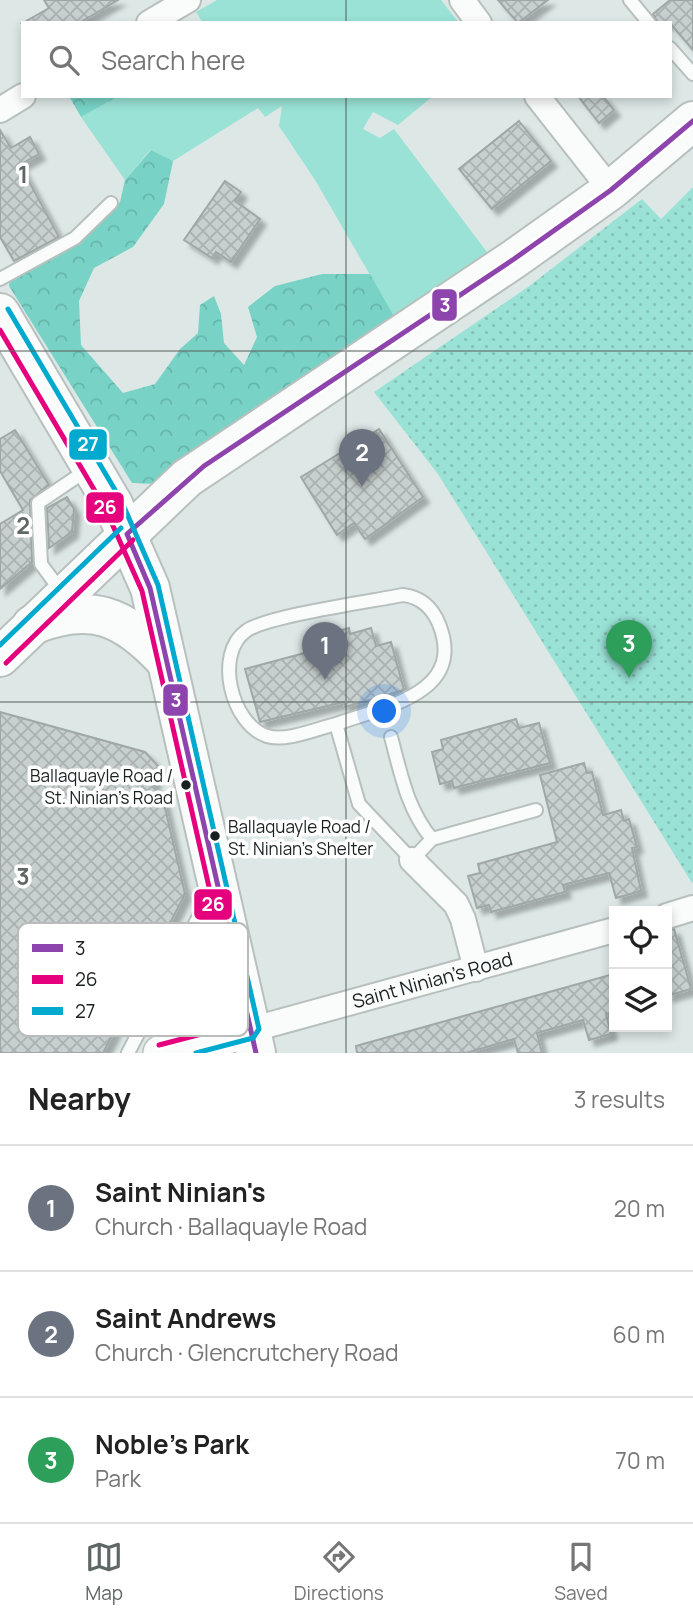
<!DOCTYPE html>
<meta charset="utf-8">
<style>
:root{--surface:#fff;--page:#f6f6f6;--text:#222;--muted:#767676;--line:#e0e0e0;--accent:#5e6765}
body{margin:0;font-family:Manrope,sans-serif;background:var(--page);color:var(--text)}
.controls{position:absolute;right:21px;bottom:21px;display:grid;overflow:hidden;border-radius:0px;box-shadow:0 4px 10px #0003}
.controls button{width:63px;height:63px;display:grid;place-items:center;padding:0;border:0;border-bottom:2px solid var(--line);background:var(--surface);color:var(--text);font:35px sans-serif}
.you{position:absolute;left:385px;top:712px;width:24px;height:24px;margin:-18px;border:5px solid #fff;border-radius:50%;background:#1a73e8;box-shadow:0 0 0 10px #1a73e833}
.badge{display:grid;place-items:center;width:46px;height:46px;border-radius:50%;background:var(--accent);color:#fff;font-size:23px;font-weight:700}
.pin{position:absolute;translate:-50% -58px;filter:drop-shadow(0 2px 4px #0008)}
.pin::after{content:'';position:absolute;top:37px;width:24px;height:21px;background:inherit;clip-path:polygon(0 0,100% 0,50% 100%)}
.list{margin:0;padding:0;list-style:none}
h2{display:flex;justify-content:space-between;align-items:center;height:91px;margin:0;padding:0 28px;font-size:30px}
h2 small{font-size:23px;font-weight:400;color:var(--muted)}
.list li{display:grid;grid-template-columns:46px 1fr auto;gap:21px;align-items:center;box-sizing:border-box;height:126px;padding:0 28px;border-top:2px solid var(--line)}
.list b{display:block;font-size:26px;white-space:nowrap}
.list p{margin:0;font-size:23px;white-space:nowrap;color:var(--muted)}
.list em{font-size:23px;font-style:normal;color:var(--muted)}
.icon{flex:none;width:38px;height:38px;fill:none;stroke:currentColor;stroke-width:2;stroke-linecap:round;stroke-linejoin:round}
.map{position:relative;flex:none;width:693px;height:1053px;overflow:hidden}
.search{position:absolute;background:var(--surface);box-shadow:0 4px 10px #0003;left:21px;right:21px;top:21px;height:77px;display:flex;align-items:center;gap:18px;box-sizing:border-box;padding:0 24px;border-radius:0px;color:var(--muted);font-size:26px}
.sheet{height:469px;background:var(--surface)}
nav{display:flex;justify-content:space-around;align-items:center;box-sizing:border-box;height:98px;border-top:2px solid var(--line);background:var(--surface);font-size:19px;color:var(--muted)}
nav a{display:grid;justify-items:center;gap:4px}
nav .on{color:var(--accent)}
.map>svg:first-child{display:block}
.grass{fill:#9ae2d6}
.forest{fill:url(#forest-crowns)}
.park{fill:url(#park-dots)}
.building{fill:url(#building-cross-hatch);stroke:#9fa8a6;stroke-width:2;filter:url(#shadow)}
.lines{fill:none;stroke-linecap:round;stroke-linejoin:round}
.lane-casing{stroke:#b8c0be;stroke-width:16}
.street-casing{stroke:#b8c0be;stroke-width:28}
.secondary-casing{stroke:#b8c0be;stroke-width:38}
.primary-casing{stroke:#b8c0be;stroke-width:42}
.highway-casing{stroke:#b8c0be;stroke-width:42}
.lane{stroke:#fafcfb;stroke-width:12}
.street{stroke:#fafcfb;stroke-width:24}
.secondary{stroke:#fafcfb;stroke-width:35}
.primary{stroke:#fafcfb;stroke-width:38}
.highway{stroke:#fafcfb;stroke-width:38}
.bus-1-casing{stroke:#fff;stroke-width:10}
.bus-2-casing{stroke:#fff;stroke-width:10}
.bus-3-casing{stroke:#fff;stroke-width:10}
.bus-1{stroke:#8e44ad;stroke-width:5}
.bus-2{stroke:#e5007d;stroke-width:5}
.bus-3{stroke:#00a9ce;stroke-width:5}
.grid{fill:none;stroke:#5e6765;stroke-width:2;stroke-opacity:0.55}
.bus-dot{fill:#192120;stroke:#fff;stroke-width:2.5}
.labels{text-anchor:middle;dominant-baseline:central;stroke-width:7;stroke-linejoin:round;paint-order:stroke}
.bus-label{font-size:17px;fill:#192120;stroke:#fff;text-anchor:end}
.street-label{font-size:19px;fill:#192120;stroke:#fff}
.key{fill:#fff;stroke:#babcbc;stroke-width:2}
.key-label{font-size:19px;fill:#192120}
.grid-label{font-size:23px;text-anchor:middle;font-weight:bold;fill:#5e6765;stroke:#fff;stroke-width:7;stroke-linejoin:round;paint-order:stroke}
.line-badge{stroke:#fff;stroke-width:2.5}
.badge-label{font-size:19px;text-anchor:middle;font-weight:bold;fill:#fff}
</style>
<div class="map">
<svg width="693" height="1053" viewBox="0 0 693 1053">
<defs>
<pattern id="forest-crowns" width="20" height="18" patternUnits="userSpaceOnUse" patternTransform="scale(1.75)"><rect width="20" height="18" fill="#78d3c6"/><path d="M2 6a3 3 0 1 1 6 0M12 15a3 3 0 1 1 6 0" fill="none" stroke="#67b5aa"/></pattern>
<pattern id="park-dots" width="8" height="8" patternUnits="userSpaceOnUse" patternTransform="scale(1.75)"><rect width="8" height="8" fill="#9ae2d6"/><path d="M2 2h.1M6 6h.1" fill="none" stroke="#84c2b7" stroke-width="1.8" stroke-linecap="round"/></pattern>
<pattern id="building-cross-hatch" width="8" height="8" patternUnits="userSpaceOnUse" patternTransform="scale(1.75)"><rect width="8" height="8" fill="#c7d0ce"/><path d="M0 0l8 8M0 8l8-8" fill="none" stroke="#aab2b1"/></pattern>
<filter id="shadow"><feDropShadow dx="6" dy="6" stdDeviation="2" flood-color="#0004"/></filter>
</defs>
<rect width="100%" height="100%" fill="#dde8e6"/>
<g class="grass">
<path d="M217 0H441L459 23H203L196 12Z"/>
<path d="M119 96H433L398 125 373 112 363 129 380 138 394 129 490 256 395 318 315 180 279 126 282 106 265 117 258 108 173 161 150 150 125 180 81 117Z"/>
</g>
<g class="forest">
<path d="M69 96H119L81 117Z"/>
<path d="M151 150 173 161 164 204 133 247 94 268 79 301 81 345 123 393 155 384 180 349 198 333 200 305 214 296 221 314 224 343 244 365 257 337 248 307 275 286 322 274H370L395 318 155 484 132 483 9 286 10 278 99 220 120 202 125 180Z"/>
</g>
<path class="park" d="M693 187V882L692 883 438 474 374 392 528 287 642 199 661 219Z"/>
<g class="building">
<path d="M44 0H118L79 23H23L49 8Z"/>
<path d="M498 0H548L518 23Z"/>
<path d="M670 0H693V50L670 23H658L653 14Z"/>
<path d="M578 96H603L614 110 599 123Z"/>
<path d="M519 121 551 161 492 209 459 169Z"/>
<path d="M0 130 11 148 30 137 39 154 20 165 59 237 14 261 0 237Z"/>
<path d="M225 181 241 192 235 201 260 219 231 262 216 252 212 258 184 240Z"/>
<path d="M379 429 423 497 365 539 354 523 337 535 301 477Z"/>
<path d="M15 430 49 485 30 500 32 562 0 589V524L23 510 0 471V439Z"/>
<path d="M67 497 74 509 72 532 49 548 47 508Z"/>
<path d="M349 628 350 634 371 628 376 646 391 642 404 690 345 707 344 702 260 722 245 669 312 651 309 639Z"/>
<path d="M0 712 145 752 158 766 153 787 163 799 185 894 103 1053H0Z"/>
<path d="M516 719 519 728 539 723 550 763 454 788 452 781 440 784 432 752 443 749 441 740Z"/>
<path d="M584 763 587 773 592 772 603 815 621 810 624 821 629 819 637 847 632 848 641 891 616 898 609 873 563 885 565 892 532 901 491 912 489 905 477 908 468 876 480 873 478 864 557 842 540 775Z"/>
<path d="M674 929 691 989 667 996V930Z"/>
<path d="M610 975 614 1012 606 1014 611 1034 589 1040 583 1020 537 1033 542 1053H518L514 1039 466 1053H357L356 1046Z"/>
</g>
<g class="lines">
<defs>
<g id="lane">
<path d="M630 0 649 23"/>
<path d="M670 48 693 74"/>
<path d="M0 279 75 238 111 203"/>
<path d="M63 594 41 564 38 503 87 470"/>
<path d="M336 724C316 729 286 742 267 736 231 724 214 654 246 631 266 616 373 601 403 595 421 597 432 607 439 624 467 694 383 707 336 724L359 804 412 860 432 839 536 810"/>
<path d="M391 737C401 774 407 809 432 839"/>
<path d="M128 1053 199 916 214 898"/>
</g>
<g id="street">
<path d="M462 0 479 23"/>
<path d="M149 23 188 0"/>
<path d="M537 96 611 190"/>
<path d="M0 110 23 96"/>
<path d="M412 860 456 904 463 919 476 969"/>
<path d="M667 916 693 908"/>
<path id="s1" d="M250 1030 614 930"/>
</g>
<path id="secondary" d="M161 1053 250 1030"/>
<g id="primary">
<path d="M0 313 113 504 150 588 256 1053"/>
<path d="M32 625C91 602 123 615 165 660"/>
</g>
<path id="highway" d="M0 657 187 478 514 259 611 190 693 121"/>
</defs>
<use href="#lane" class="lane-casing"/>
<use href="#street" class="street-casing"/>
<use href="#secondary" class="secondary-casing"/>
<use href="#primary" class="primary-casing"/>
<use href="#highway" class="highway-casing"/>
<use href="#lane" class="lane"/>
<use href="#street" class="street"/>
<use href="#secondary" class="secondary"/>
<use href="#primary" class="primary"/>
<use href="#highway" class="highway"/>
<defs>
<path id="bus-1" d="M256 1053 150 588 127 534 204 466 514 259 611 190 693 121"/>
<g id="bus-2">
<path d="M0 330 105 508 142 591 240 1024 159 1045"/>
<path d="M6 663 133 540"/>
</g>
<g id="bus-3">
<path d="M8 309 121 500 158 585 259 1029 253 1038 196 1053"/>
<path d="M0 645 121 528"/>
</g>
</defs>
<use href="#bus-1" class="bus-1-casing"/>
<use href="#bus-2" class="bus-2-casing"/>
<use href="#bus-3" class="bus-3-casing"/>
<use href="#bus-1" class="bus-1"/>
<use href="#bus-2" class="bus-2"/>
<use href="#bus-3" class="bus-3"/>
</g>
<path class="grid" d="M346 0V23M346 96V1053M0 351H693M0 702H693"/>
<g class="bus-dot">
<circle cx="186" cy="785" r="6"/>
<circle cx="215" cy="836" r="6"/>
</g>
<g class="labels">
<g class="bus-label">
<text x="173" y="775">Ballaquayle Road /<tspan x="173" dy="22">St. Ninian's Road</tspan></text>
<text x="228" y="826" text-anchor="start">Ballaquayle Road /<tspan x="228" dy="22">St. Ninian's Shelter</tspan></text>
</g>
<g class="street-label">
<text stroke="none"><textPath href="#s1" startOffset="189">Saint Ninian's Road</textPath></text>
</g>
</g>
<rect x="18" y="923" width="230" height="113" rx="10" class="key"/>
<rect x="32" y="944" width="31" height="8" fill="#8e44ad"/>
<rect x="32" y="975" width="31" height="9" fill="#e5007d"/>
<rect x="32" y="1007" width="31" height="8" fill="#00a9ce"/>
<g class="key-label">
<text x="75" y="955">3</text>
<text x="75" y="986">26</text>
<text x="75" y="1018">27</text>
</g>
<g class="grid-label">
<text x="23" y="183">1</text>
<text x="23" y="534">2</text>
<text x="23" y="885">3</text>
</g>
<g class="line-badge">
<rect x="431" y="288" width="27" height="34" rx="7" fill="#8e44ad"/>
<rect x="68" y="428" width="40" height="33" rx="7" fill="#00a9ce"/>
<rect x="85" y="491" width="40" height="33" rx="7" fill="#e5007d"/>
<rect x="162" y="683" width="27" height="34" rx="7" fill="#8e44ad"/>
<rect x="193" y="888" width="40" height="33" rx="7" fill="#e5007d"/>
</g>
<g class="badge-label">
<text x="445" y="312">3</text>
<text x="88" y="451">27</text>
<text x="105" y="514">26</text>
<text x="176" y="707">3</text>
<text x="213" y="911">26</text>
</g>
</svg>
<div class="controls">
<button><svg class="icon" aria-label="locate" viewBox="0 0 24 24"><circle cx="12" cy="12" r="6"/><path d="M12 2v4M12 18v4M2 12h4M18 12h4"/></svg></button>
<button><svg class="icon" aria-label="layers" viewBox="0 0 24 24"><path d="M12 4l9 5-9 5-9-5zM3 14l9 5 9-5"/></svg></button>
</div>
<div class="you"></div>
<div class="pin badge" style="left:325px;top:680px;background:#6b7280">1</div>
<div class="pin badge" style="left:362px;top:487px;background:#6b7280">2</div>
<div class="pin badge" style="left:629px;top:678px;background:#2e9e5b">3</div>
<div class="search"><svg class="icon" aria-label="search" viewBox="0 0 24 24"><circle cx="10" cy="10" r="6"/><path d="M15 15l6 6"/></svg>Search here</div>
</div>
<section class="sheet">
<h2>Nearby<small>3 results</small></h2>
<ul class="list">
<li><span class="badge" style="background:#6b7280">1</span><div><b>Saint Ninian's</b><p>Church · Ballaquayle Road</p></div><em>20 m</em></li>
<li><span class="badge" style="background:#6b7280">2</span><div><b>Saint Andrews</b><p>Church · Glencrutchery Road</p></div><em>60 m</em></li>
<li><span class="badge" style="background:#2e9e5b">3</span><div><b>Noble's Park</b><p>Park</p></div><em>70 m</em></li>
</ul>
</section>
<nav>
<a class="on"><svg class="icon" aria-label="map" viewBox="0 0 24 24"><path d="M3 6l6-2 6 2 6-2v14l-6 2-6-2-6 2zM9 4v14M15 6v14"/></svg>Map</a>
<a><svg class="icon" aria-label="directions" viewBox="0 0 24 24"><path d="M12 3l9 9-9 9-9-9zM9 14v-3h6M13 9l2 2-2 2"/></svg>Directions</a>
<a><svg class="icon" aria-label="saved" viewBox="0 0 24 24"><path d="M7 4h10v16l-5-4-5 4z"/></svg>Saved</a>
</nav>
